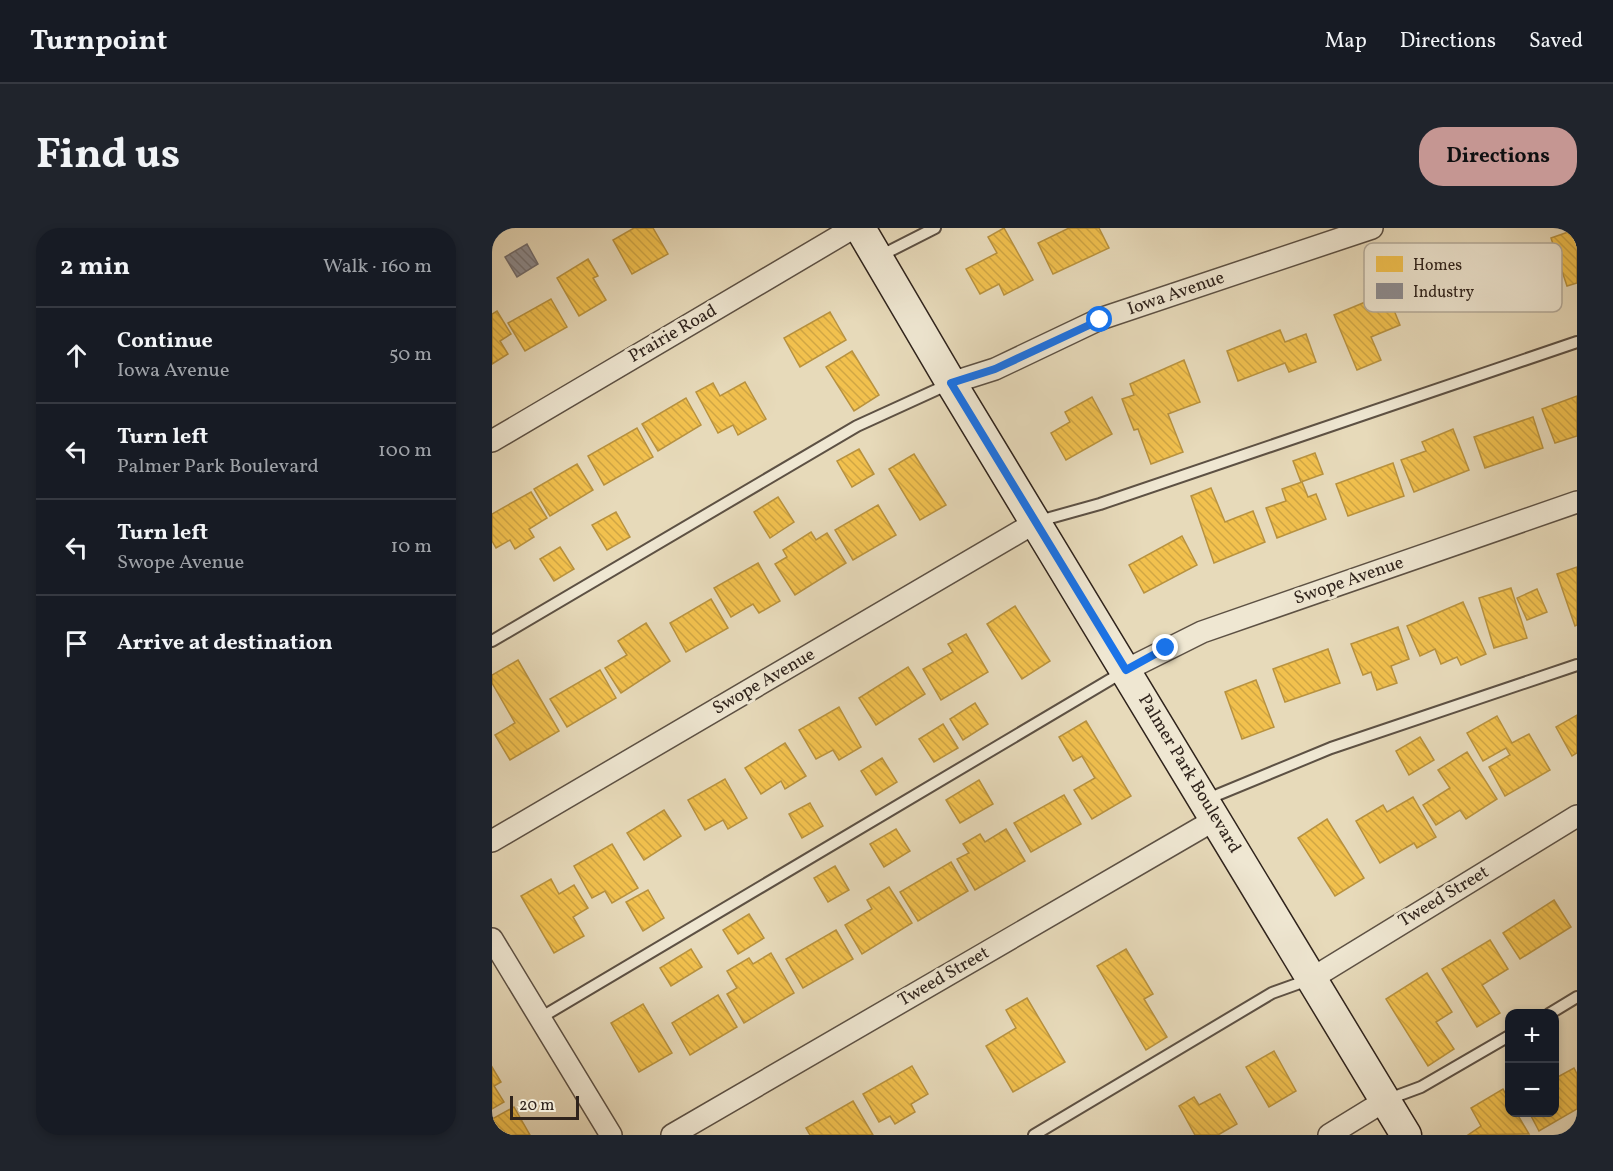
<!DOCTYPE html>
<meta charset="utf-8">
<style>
:root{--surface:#171b24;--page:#20242c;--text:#f1f3f6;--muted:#9ea1a6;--line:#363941;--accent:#c59692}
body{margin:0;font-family:Vollkorn,serif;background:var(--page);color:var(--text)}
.controls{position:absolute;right:18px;bottom:18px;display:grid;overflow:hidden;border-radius:12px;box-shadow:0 3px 9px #0003}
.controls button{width:54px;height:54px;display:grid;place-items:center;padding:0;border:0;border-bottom:2px solid var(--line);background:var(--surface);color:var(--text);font:30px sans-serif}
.scale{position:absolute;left:18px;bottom:15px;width:69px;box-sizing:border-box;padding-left:6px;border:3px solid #2f231c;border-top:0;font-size:16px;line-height:21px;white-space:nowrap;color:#2f231c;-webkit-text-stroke:4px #efe7d2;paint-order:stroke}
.stop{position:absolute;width:18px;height:18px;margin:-14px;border:4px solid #1a73e8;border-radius:50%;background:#fff}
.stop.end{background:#1a73e8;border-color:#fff;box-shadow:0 2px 6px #0008}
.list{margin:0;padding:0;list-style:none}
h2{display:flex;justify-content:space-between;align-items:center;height:78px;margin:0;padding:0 24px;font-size:26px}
h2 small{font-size:20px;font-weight:400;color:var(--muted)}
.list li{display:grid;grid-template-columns:39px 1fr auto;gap:18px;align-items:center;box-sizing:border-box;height:96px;padding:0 24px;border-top:2px solid var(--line)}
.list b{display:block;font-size:22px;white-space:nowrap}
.list p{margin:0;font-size:20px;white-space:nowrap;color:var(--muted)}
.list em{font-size:20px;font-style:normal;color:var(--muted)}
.icon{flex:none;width:33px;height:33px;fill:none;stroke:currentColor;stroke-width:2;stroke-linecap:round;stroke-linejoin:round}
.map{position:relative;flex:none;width:1085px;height:907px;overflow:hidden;border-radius:24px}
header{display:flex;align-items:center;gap:36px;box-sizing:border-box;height:84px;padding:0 30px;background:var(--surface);border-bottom:2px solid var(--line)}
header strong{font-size:28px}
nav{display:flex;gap:33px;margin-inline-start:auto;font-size:21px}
.intro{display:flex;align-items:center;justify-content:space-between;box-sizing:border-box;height:144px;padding:0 36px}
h1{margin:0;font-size:42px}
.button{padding:15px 27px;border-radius:24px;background:var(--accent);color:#111;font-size:21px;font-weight:700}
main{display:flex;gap:36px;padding:0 36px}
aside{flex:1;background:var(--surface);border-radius:24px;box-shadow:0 3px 9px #0003}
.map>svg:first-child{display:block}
.homes{fill:url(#homes-back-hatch);stroke:#b8923f;stroke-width:1.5}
.industry{fill:url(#industry-back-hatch);stroke:#716d6f;stroke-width:1.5}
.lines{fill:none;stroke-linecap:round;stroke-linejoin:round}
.service-casing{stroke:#5d5144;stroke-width:14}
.minor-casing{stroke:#5d5144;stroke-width:24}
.secondary-casing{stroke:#2f231c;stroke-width:33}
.service{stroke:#efe7d2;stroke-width:10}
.minor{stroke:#efe7d2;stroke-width:21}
.secondary{stroke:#efe7d2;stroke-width:30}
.route{stroke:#1a73e8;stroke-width:8}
.labels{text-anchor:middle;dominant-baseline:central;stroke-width:6;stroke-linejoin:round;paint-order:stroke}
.street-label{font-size:18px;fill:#2f231c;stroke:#efe7d2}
.key{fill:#efe7d2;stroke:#b5ac9b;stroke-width:1.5}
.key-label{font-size:16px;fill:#2f231c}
</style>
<header>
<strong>Turnpoint</strong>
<nav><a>Map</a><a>Directions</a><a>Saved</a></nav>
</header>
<div class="intro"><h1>Find us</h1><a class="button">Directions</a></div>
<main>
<aside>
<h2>2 min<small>Walk · 160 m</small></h2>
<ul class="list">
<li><svg class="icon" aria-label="ahead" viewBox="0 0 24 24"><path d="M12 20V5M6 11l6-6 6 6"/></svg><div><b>Continue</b><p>Iowa Avenue</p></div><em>50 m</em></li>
<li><svg class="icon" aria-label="left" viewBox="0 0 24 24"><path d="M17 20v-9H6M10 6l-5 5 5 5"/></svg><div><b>Turn left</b><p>Palmer Park Boulevard</p></div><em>100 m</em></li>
<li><svg class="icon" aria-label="left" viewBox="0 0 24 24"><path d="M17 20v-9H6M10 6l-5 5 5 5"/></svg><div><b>Turn left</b><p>Swope Avenue</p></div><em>10 m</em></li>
<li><svg class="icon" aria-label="arrive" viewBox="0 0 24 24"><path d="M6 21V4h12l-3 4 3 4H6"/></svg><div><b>Arrive at destination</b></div></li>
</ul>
</aside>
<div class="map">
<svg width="1085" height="907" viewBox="0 0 1085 907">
<defs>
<pattern id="homes-back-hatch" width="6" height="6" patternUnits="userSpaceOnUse" patternTransform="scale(1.5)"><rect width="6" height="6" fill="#f2c14e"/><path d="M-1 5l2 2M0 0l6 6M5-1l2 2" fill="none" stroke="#d0a644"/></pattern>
<pattern id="industry-back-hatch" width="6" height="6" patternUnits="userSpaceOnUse" patternTransform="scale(1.5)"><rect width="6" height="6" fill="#8d8d92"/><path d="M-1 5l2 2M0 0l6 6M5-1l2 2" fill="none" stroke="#747376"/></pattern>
</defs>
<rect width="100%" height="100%" fill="#e7daba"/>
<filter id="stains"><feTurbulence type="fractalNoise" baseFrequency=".00333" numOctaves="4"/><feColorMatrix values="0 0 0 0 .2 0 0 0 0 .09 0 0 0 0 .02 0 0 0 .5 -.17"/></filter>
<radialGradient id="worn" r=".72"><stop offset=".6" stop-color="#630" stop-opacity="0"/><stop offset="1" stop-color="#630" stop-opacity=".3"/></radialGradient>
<g class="homes">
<path d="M142 0H161L176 26 140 46 121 12Z"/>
<path d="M512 0 541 52 512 67 507 56 488 66 474 41 505 25 496 9Z"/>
<path d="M577 0H607L617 20 561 46 546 15Z"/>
<path d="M1082 2 1085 10V55L1075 58 1059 10Z"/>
<path d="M96 31 106 48 101 50 114 72 87 88 65 50Z"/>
<path d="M895 65 908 97 879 109 889 132 865 142 842 87Z"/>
<path d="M59 71 75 99 33 123 16 95Z"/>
<path d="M5 83 19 106 8 113 16 126 0 136V86Z"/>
<path d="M338 84 354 112 308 139 292 110Z"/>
<path d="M788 102 793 114 814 106 824 134 797 144 793 135 746 153 735 123Z"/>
<path d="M360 123 387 167 362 183 334 139Z"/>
<path d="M692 132 708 174 676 186 691 224 659 236 646 201 642 202 630 171 642 167 638 156Z"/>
<path d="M253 154 274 191 246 207 241 197 226 205 204 164 221 155 228 168Z"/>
<path d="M1085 168V208L1063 215 1050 181Z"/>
<path d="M600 169 620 206 574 232 559 205 578 194 573 184Z"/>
<path d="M194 170 209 197 166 223 150 196Z"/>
<path d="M1041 189 1051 220 993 240 982 209Z"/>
<path d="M145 200 161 229 112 257 96 228Z"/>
<path d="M961 201 977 242 922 264 909 232 934 223 930 214Z"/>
<path d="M367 221 382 246 360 259 345 233Z"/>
<path d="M823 225 831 246 809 254 801 233Z"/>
<path d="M422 226 454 277 428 292 397 241Z"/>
<path d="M901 235 912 268 856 288 844 256Z"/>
<path d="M85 236 101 262 58 288 42 261Z"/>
<path d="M810 254 816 269 824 266 834 291 785 310 774 280 794 273 790 261Z"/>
<path d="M719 260 733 294 761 283 773 314 722 335 699 268Z"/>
<path d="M39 264 55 290 37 301 42 309 23 321 18 312 4 320 0 313V286Z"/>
<path d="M286 269 302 294 278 310 262 284Z"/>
<path d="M386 277 404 307 361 332 343 302Z"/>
<path d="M124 284 138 309 115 322 100 297Z"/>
<path d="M319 304 324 312 335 305 354 335 303 367 283 336 295 329 291 322Z"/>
<path d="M690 308 705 337 652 365 637 337Z"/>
<path d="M68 319 82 341 62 353 48 331Z"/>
<path d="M266 335 288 373 267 385 261 376 239 389 222 360Z"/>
<path d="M1085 339V397L1083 398 1065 346Z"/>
<path d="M1019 360 1035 410 1002 420 987 370Z"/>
<path d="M1045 361 1055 384 1035 392 1025 370Z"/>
<path d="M219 371 236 400 194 424 178 395Z"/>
<path d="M971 374 994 426 969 437 965 429 949 436 943 421 928 428 915 398Z"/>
<path d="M523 378 558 433 530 451 495 396Z"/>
<path d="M154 395 178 433 129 465 113 440 135 427 126 413Z"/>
<path d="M906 399 917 431 899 438 905 455 885 462 879 444 871 447 859 416Z"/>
<path d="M474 406 496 444 449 472 431 441 461 424 456 416Z"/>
<path d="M836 421 848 455 793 474 781 441Z"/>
<path d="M26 432 67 503 18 532 3 507 23 495 0 455V447Z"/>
<path d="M416 439 433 466 384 497 367 470Z"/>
<path d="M108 442 124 470 75 499 58 471Z"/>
<path d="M764 452 782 499 750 511 733 464Z"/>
<path d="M483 475 496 496 471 512 458 491Z"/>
<path d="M347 479 369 519 347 532 341 522 324 531 307 502Z"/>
<path d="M1085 487V525L1080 528 1064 499Z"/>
<path d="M1005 488 1020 515 1037 506 1058 542 1013 568 997 539 1018 527 1014 520 991 533 975 505Z"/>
<path d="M594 493 639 568 600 591 582 562 603 550 590 528 581 533 567 509Z"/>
<path d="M451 496 466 520 442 534 427 511Z"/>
<path d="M928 509 942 532 917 547 904 523Z"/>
<path d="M293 515 314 548 293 561 289 553 269 566 253 540Z"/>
<path d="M975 524 1005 571 974 591 968 582 944 597 931 577 958 560 946 542Z"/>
<path d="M390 530 405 554 384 567 369 543Z"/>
<path d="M233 551 255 590 236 601 231 592 213 602 196 572Z"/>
<path d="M487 552 501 576 468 595 454 572Z"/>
<path d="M572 567 589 596 539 624 522 595Z"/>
<path d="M921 569 944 609 925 620 922 615 888 635 864 593 891 577 895 584Z"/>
<path d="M318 575 331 598 310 610 297 586Z"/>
<path d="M172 582 189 608 152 632 135 605Z"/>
<path d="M835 591 872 650 843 668 806 610Z"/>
<path d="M404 601 418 623 392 639 378 616Z"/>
<path d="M514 601 533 633 483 662 465 631 477 625 471 616 488 606 493 614Z"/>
<path d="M120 616 146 660 120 675 113 663 100 670 82 638Z"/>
<path d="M459 634 476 663 426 693 408 664Z"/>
<path d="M343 638 357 662 336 674 322 650Z"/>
<path d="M59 651 67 666 82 657 96 680 81 689 92 708 62 725 29 668Z"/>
<path d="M397 659 420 695 370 726 353 697 380 681 375 672Z"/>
<path d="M156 662 172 690 151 703 134 674Z"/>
<path d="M1062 672 1079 699 1028 731 1011 705Z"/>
<path d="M257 686 272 710 246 726 231 702Z"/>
<path d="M344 702 361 731 311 760 294 731Z"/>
<path d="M998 712 1016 741 990 757 1008 785 985 799 950 741Z"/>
<path d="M199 721 210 739 179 758 168 740Z"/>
<path d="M634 721 661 766 652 771 675 809 654 822 605 738Z"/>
<path d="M279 725 302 765 252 795 235 766 245 760 235 743 257 730 261 736Z"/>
<path d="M935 745 960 784 944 794 962 821 936 838 894 771Z"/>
<path d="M226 767 245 799 198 827 180 795Z"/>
<path d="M535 770 573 834 521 864 494 818 524 800 514 782Z"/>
<path d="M151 776 180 825 147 844 119 795Z"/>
<path d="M782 823 804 863 777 879 754 839Z"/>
<path d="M420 838 436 866 419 876 423 884 403 896 398 888 387 894 371 866Z"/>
<path d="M0 839 9 854 2 858 12 874 0 881Z"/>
<path d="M1082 840 1085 846V881L1047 903 1037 884H1062V851Z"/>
<path d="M1011 861 1017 872V884H1024L1037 906 976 907 989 898 979 880Z"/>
<path d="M728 866 745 896 726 907H703L687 878 702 869 707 877Z"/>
<path d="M361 873 381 907H318L314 900Z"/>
<path d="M22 879 38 907H0V891Z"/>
</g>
<path class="industry" d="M35 16 46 36 25 49 13 29Z"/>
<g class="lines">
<defs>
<g id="service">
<path d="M386 29 443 0"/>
<path d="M547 293 608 276 1085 114"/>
<path d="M0 413 365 198 457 156"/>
<path d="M713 572 839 520 1085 437"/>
<path d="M1057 786 1085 769"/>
<path d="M48 790 631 444"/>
<path d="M894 872 929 859 1017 808"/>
<path d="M542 907 780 765 819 751"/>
</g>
<g id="minor">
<path d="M459 155 503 141 608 91 880 0"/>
<path d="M0 213 361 0"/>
<path d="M634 442 710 404 1085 274"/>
<path d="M0 613 544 294"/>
<path d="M0 711 119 907"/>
<path d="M819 751 1085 588"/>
<path d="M180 907 724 591"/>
<path d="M837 907 894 872"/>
</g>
<path id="secondary" d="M368 0 459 155 914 907"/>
</defs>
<use href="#service" class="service-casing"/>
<use href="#minor" class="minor-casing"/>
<use href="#secondary" class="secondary-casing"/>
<use href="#service" class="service"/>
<use href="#minor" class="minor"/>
<use href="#secondary" class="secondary"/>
</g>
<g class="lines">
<path class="route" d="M608 92 503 141 459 155 634 442 674 420"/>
</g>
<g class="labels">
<g class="street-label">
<text transform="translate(684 66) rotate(-19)">Iowa Avenue</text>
<text transform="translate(181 106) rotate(-30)">Prairie Road</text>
<text transform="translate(857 353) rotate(-19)">Swope Avenue</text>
<text transform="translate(272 454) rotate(-30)">Swope Avenue</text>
<text transform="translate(697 546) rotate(59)">Palmer Park Boulevard</text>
<text transform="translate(952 669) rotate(-31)">Tweed Street</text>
<text transform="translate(452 749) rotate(-30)">Tweed Street</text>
</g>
</g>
<rect x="872" y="15" width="198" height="69" rx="9" class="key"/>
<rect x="884" y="28" width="27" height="16" fill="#f2c14e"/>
<rect x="884" y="55" width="27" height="16" fill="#8d8d92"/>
<g class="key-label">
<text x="921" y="42">Homes</text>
<text x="921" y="69">Industry</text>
</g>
<rect width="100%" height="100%" filter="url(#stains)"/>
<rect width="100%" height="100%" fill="url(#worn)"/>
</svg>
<div class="controls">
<button>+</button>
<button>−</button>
</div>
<div class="scale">20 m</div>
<div class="stop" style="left:608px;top:92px"></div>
<div class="stop end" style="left:674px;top:420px"></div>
</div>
</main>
